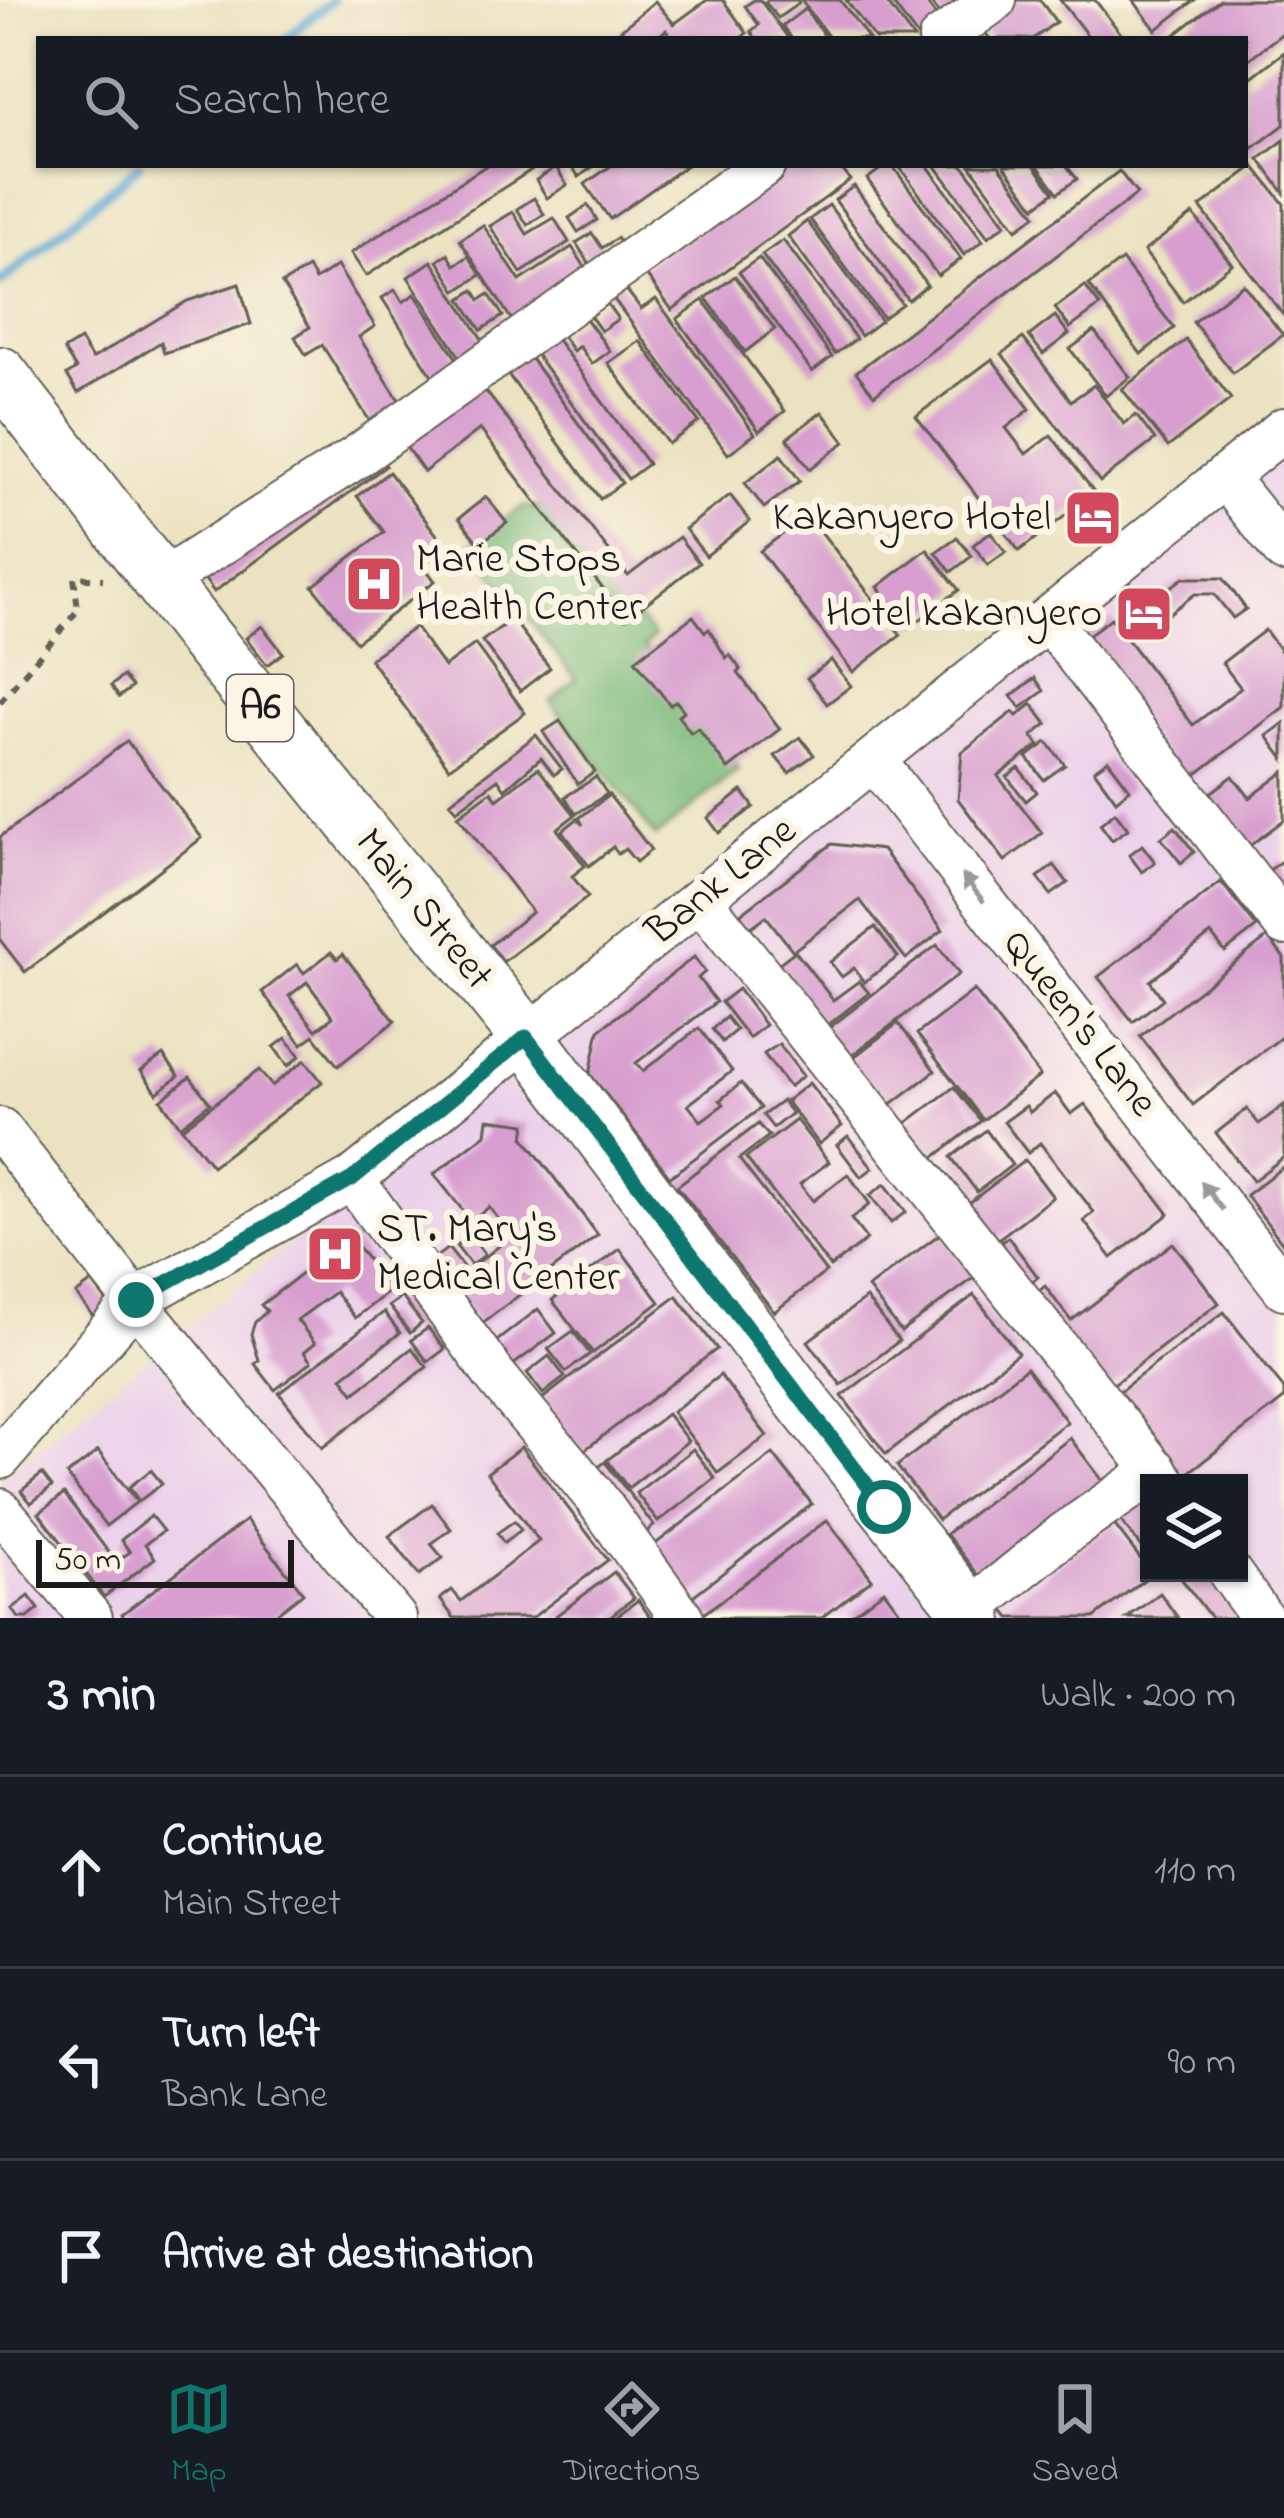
<!DOCTYPE html>
<meta charset="utf-8">
<style>
:root{--surface:#171b24;--page:#20242c;--text:#f1f3f6;--muted:#9ea1a6;--line:#363941;--accent:#0f766e}
body{margin:0;font-family:"Indie Flower",sans-serif;background:var(--page);color:var(--text)}
.controls{position:absolute;right:36px;bottom:36px;display:grid;overflow:hidden;border-radius:0px;box-shadow:0 3px 9px #0004}
.controls button{width:108px;height:108px;display:grid;place-items:center;padding:0;border:0;border-bottom:3px solid var(--line);background:var(--surface);color:var(--text);font:60px sans-serif}
.scale{position:absolute;left:36px;bottom:30px;width:258px;box-sizing:border-box;padding-left:12px;border:6px solid #1c1c1c;border-top:0;font-size:33px;line-height:42px;white-space:nowrap;color:#1c1c1c;-webkit-text-stroke:9px #fcf5e5;paint-order:stroke}
.stop{position:absolute;width:36px;height:36px;margin:-27px;border:9px solid #0f766e;border-radius:50%;background:#fff}
.stop.end{background:#0f766e;border-color:#fff;box-shadow:0 3px 12px #0008}
.list{margin:0;padding:0;list-style:none}
h2{display:flex;justify-content:space-between;align-items:center;height:156px;margin:0;padding:0 48px;font-size:51px}
h2 small{font-size:39px;font-weight:400;color:var(--muted)}
.list li{display:grid;grid-template-columns:78px 1fr auto;gap:36px;align-items:center;box-sizing:border-box;height:192px;padding:0 48px;border-top:3px solid var(--line)}
.list b{display:block;font-size:45px;white-space:nowrap}
.list p{margin:0;font-size:39px;white-space:nowrap;color:var(--muted)}
.list em{font-size:39px;font-style:normal;color:var(--muted)}
.icon{flex:none;width:66px;height:66px;fill:none;stroke:currentColor;stroke-width:2;stroke-linecap:round;stroke-linejoin:round}
.map{position:relative;flex:none;width:1284px;height:1618px;overflow:hidden}
.search{position:absolute;background:var(--surface);box-shadow:0 3px 9px #0004;left:36px;right:36px;top:36px;height:132px;display:flex;align-items:center;gap:30px;box-sizing:border-box;padding:0 42px;border-radius:0px;color:var(--muted);font-size:45px}
.sheet{height:732px;background:var(--surface)}
nav{display:flex;justify-content:space-around;align-items:center;box-sizing:border-box;height:168px;border-top:3px solid var(--line);background:var(--surface);font-size:33px;color:var(--muted)}
nav a{display:grid;justify-items:center;gap:6px}
nav .on{color:var(--accent)}
.map>svg:first-child{display:block}
.built{fill:#ecd1ea;fill-rule:evenodd}
.forest{fill:#7cba7a;stroke:#4c6b4b;stroke-width:3}
.lines{fill:none;stroke-linecap:round;stroke-linejoin:round}
.stream{stroke:#58a3d0;stroke-width:10}
.building{fill:#d79ecf;fill-rule:evenodd}
.minor-casing{stroke:#646155;stroke-width:46}
.major-casing{stroke:#646155;stroke-width:58}
.path{stroke:#646155;stroke-width:6;stroke-dasharray:9 9;stroke-linecap:butt}
.minor{stroke:#fff;stroke-width:42}
.major{stroke:#fff;stroke-width:54}
.oneway{fill:#999}
.route{stroke:#0f766e;stroke-width:15}
.labels{text-anchor:middle;dominant-baseline:central;stroke-width:12;stroke-linejoin:round;paint-order:stroke}
.shield{fill:#fcf5e5;stroke:#5f5d58;stroke-width:3}
.shield-label{font-size:39px;font-weight:bold;fill:#1c1c1c}
.poi-label{font-size:42px;fill:#1c1c1c;stroke:#fcf5e5;text-anchor:end}
.street-label{font-size:42px;fill:#1c1c1c;stroke:#fcf5e5}
</style>
<div class="map">
<svg width="1284" height="1618" viewBox="0 0 1284 1618">
<rect width="100%" height="100%" fill="#fcf5e5"/>
<filter id="ink" filterUnits="userSpaceOnUse"><feTurbulence type="fractalNoise" baseFrequency=".00833" numOctaves="2"/><feDisplacementMap in="SourceGraphic" scale="24" xChannelSelector="R" yChannelSelector="G"/><feConvolveMatrix kernelMatrix="1 2 1 2 8 2 1 2 1" color-interpolation-filters="sRGB"/></filter>
<filter id="wash" filterUnits="userSpaceOnUse"><feTurbulence type="fractalNoise" baseFrequency=".004" numOctaves="4" result="noise"/><feDisplacementMap in="SourceGraphic" scale="48" xChannelSelector="R" yChannelSelector="G"/><feGaussianBlur stdDeviation="2.7" result="paint"/><feColorMatrix in="noise" values="0 0 0 0 0 0 0 0 0 0 0 0 0 0 0 0 0 1.4 0 .05"/><feComposite in="paint" operator="in"/></filter>
<g filter="url(#wash)">
<rect width="100%" height="100%" fill="#eae2c0"/>
<path class="built" d="M1284 443V1618H0V1478ZM1149 1483H1239V1573H1149Z"/>
<path class="forest" d="M522 507H549L654 637 644 646 739 769 656 837 550 702 576 679 470 545Z"/>
<g class="lines">
<g class="stream">
<path d="M286 39 332 0"/>
<path d="M0 283 139 165"/>
</g>
</g>
<g id="blocks">
<g class="building">
<path d="M707 0H723L747 33 740 39H673L666 30 655 39H610L655 1 674 24Z"/>
<path d="M754 0H760L789 39H756L751 31 759 25 745 6Z"/>
<path d="M768 0H797L799 3 778 18 765 2Z"/>
<path d="M801 0H840L869 39H830Z"/>
<path d="M846 0H885L914 39H875Z"/>
<path d="M890 0H924L946 29 932 39H919Z"/>
<path d="M929 0H965L949 27Z"/>
<path d="M1009 0H1040L1056 22 1033 39H990L978 23Z"/>
<path d="M1060 0H1095L1125 39H1090Z"/>
<path d="M1133 0H1195L1156 30Z"/>
<path d="M1220 0H1284V32L1245 62V39H1169Z"/>
<path d="M805 9 827 39H792L782 26Z"/>
<path d="M1284 52V125L1245 154V82Z"/>
<path d="M1284 140V193L1259 159Z"/>
<path d="M487 165H539L366 276 351 253Z"/>
<path d="M571 165H595L579 177Z"/>
<path d="M612 165H687L610 219 585 184Z"/>
<path d="M783 165H839L850 180 672 310 641 268Z"/>
<path d="M886 165H892L961 259 938 276 867 179Z"/>
<path d="M898 165H927L983 241 964 255Z"/>
<path d="M935 165H963L1006 224 988 237Z"/>
<path d="M970 165H999L1036 215 1017 229Z"/>
<path d="M1004 165H1034L1054 192 1035 207Z"/>
<path d="M1037 165H1066L1077 179 1058 193Z"/>
<path d="M1254 166 1284 204V316L1200 207Z"/>
<path d="M556 167 567 185 547 198 536 180Z"/>
<path d="M1119 171 1137 194 874 395 856 372Z"/>
<path d="M854 186 927 285 908 300 835 200Z"/>
<path d="M534 198 544 214 528 225 517 209Z"/>
<path d="M588 205 597 220 578 232 569 218Z"/>
<path d="M829 205 902 304 883 318 810 219Z"/>
<path d="M513 212 527 234 554 218 569 242 521 273 490 226Z"/>
<path d="M1193 214 1232 264 1183 302 1144 251Z"/>
<path d="M807 221 881 321 861 336 788 236Z"/>
<path d="M483 225 520 281 572 247 591 276 515 325 460 240Z"/>
<path d="M592 233 602 248 617 238 628 254 597 275 576 243Z"/>
<path d="M783 240 856 339 835 354 762 255Z"/>
<path d="M448 254 455 265 469 256 481 275 457 291 438 261Z"/>
<path d="M759 258 832 357 812 372 739 272Z"/>
<path d="M1122 260 1174 328 1141 354 1089 285Z"/>
<path d="M432 261 487 347 463 362 408 277Z"/>
<path d="M337 266 375 326 359 337 406 411 376 431 322 345 306 355 295 337 310 327 282 284 308 268 315 280Z"/>
<path d="M735 276 775 329 745 352 706 298Z"/>
<path d="M619 280 641 309 656 299 755 434 728 454 607 290Z"/>
<path d="M239 284 251 324 164 353 161 342 78 393 67 375 76 369 64 350 80 340 92 359 187 301Z"/>
<path d="M1243 284 1283 335 1233 373 1193 322Z"/>
<path d="M1085 286 1100 306 1070 328 1055 308Z"/>
<path d="M395 290 403 302 415 294 460 364 435 380 382 298Z"/>
<path d="M474 290 480 300 489 294 503 316 481 330 461 299Z"/>
<path d="M703 300 785 411 759 431 677 319Z"/>
<path d="M605 301 618 319 601 331 588 313Z"/>
<path d="M584 316 610 351 592 364 579 346 573 351 560 333Z"/>
<path d="M1055 316 1069 334 1043 354 1029 336Z"/>
<path d="M1094 331 1130 377 1106 396 1070 349Z"/>
<path d="M552 333 648 464 628 479 531 348Z"/>
<path d="M1023 338 1071 401 1094 385 1124 424 1136 415 1155 440 1100 482 1002 354Z"/>
<path d="M1186 340 1231 399 1168 447 1122 389Z"/>
<path d="M640 341 699 422 668 444 608 363Z"/>
<path d="M526 352 622 483 600 499 504 369Z"/>
<path d="M992 359 1030 409 1006 428 1026 454 1051 435 1095 493 1019 551 916 416Z"/>
<path d="M481 385 628 576 679 537 699 563 626 619 480 429 424 472 404 444Z"/>
<path d="M822 412 845 442 810 469 787 438Z"/>
<path d="M376 451 386 466 214 592 204 578Z"/>
<path d="M781 455 800 481 764 508 745 483Z"/>
<path d="M389 472 446 547 423 565 435 581 356 642 313 586 384 532 357 496Z"/>
<path d="M730 495 750 521 706 556 685 529Z"/>
<path d="M486 497 507 523 479 544 459 518Z"/>
<path d="M808 515 901 635 853 672 760 551Z"/>
<path d="M990 532 1006 552 988 565 973 545Z"/>
<path d="M957 537 972 556 951 572 936 552Z"/>
<path d="M927 549 959 590 909 628 878 587Z"/>
<path d="M1183 578H1223L1246 609 1233 618 1214 594H1195L1147 630 1135 614Z"/>
<path d="M693 616 705 632 709 629 726 658 730 655 741 670 738 673 780 729 728 769 698 728 691 733 678 716 684 711 676 701 670 705 635 660Z"/>
<path d="M1111 618 1193 725 1241 688 1222 663 1265 630 1284 655V707L1185 783 1078 643Z"/>
<path d="M512 619 550 668 520 691 482 641Z"/>
<path d="M262 626 283 653 267 665 246 638Z"/>
<path d="M415 627 444 667 475 644 525 713 449 768 370 659Z"/>
<path d="M831 660 851 686 827 704 807 678Z"/>
<path d="M123 676 132 687 119 697 111 686Z"/>
<path d="M1035 678 1044 691 1021 708 1011 696Z"/>
<path d="M1032 704 1047 724 1032 736 1039 745 998 776 1042 833 1005 861 958 799 962 752 1013 712 1017 716Z"/>
<path d="M560 721 595 772 578 784 543 732Z"/>
<path d="M1284 723V759L1267 736Z"/>
<path d="M536 735 562 769 554 775 541 758 505 789 498 779 457 810 450 802Z"/>
<path d="M800 737 814 755 789 773 775 756Z"/>
<path d="M127 741 202 838 25 972 0 940V837Z"/>
<path d="M1047 742 1065 765 1044 780 1027 757Z"/>
<path d="M1108 760 1130 789 1116 800 1094 770Z"/>
<path d="M538 768 575 815 557 829 585 866 572 876 588 897 503 962 490 945 532 912 458 816 491 791 497 799Z"/>
<path d="M1019 768 1037 792 1026 801 1007 777Z"/>
<path d="M1284 772V820L1240 853 1200 801 1233 776 1250 798Z"/>
<path d="M596 777 607 794 576 814 565 797Z"/>
<path d="M742 791 754 807 719 833 708 818Z"/>
<path d="M609 795 651 850 636 862 625 849 618 854 613 847 589 866 562 831 577 819 583 825 579 818Z"/>
<path d="M1115 812 1128 829 1112 840 1100 824Z"/>
<path d="M1175 827 1194 852 1181 863 1161 838Z"/>
<path d="M832 844 882 850 943 930 906 959 860 900 793 951 766 916 737 938 726 925Z"/>
<path d="M1142 845 1155 862 1142 872 1129 855Z"/>
<path d="M1284 859V911L1259 878Z"/>
<path d="M1054 865 1068 883 1051 895 1038 877Z"/>
<path d="M1221 882 1257 927 1225 952 1211 934 1150 981 1163 999 1133 1022 1098 977Z"/>
<path d="M875 927 898 957 864 982 854 968 842 977 830 962Z"/>
<path d="M1268 937 1284 958V1035L1193 1105 1140 1036Z"/>
<path d="M937 945 959 974 835 1068 813 1040Z"/>
<path d="M795 951 833 1000 859 981 869 993 811 1038 764 975Z"/>
<path d="M331 952 337 959 343 954 395 1021 338 1066 314 1035 302 1044 262 992 297 964 304 973ZM307 982 333 1017 316 1030 289 996Z"/>
<path d="M694 957 705 972 698 978 716 1002 636 1063 643 1071 699 1028 732 1071 688 1105 701 1121 724 1104 720 1100 741 1083 761 1108 670 1177 590 1074 599 1030Z"/>
<path d="M738 989 765 1025 749 1038 721 1002Z"/>
<path d="M974 990 1040 1076 983 1120 917 1034Z"/>
<path d="M726 1017 736 1030 722 1042 712 1029Z"/>
<path d="M898 1023 935 1071 873 1118 837 1070Z"/>
<path d="M286 1038 300 1056 288 1066 274 1047Z"/>
<path d="M779 1044 803 1076 789 1087 764 1054Z"/>
<path d="M163 1055 179 1076 157 1093 141 1071Z"/>
<path d="M305 1060 322 1082 212 1166 182 1128 259 1070 272 1086Z"/>
<path d="M190 1077 210 1103 180 1126 161 1100Z"/>
<path d="M809 1083 842 1126 819 1144 786 1101Z"/>
<path d="M954 1087 981 1121 917 1171 905 1124Z"/>
<path d="M1055 1093 1071 1114 1085 1104 1169 1214 1112 1258 1084 1221 1094 1212 1040 1143 1028 1153 1004 1122 1026 1106 1030 1112Z"/>
<path d="M782 1101 792 1113 773 1128 763 1115Z"/>
<path d="M1284 1105V1157L1253 1181 1216 1133 1247 1109 1259 1124Z"/>
<path d="M488 1119 526 1124 524 1138 598 1235 480 1325 449 1285 512 1236 489 1207 471 1221 434 1174 486 1134Z"/>
<path d="M796 1120 829 1162 800 1184 813 1201 848 1174 870 1204 851 1219 867 1240 830 1267 746 1158Z"/>
<path d="M758 1124 769 1136 739 1159 826 1272 774 1312 677 1186Z"/>
<path d="M986 1130 1012 1165 977 1192 951 1157Z"/>
<path d="M848 1136 873 1168 861 1177 837 1145Z"/>
<path d="M1025 1160 1053 1197 980 1253 952 1216Z"/>
<path d="M1284 1166V1245L1246 1195Z"/>
<path d="M885 1184 906 1212 891 1223 870 1195Z"/>
<path d="M941 1233 974 1278 901 1332 868 1288Z"/>
<path d="M470 1235 485 1255 471 1265 456 1246Z"/>
<path d="M350 1237 391 1290 355 1318 335 1292 297 1320 315 1343 304 1352 311 1362 275 1390 255 1364 259 1360 251 1334 255 1322 267 1311 261 1305Z"/>
<path d="M1008 1237 1038 1277 1011 1297 981 1257Z"/>
<path d="M1173 1243 1219 1303 1085 1406 1012 1311 1045 1286 1071 1321Z"/>
<path d="M448 1248 463 1267 439 1285 424 1266Z"/>
<path d="M620 1249 660 1302 593 1353 552 1300Z"/>
<path d="M92 1282 116 1313 100 1325 76 1294Z"/>
<path d="M974 1295 1018 1353 886 1454 842 1396Z"/>
<path d="M677 1296 717 1349 582 1452 542 1399Z"/>
<path d="M402 1297 422 1323 410 1333 389 1306Z"/>
<path d="M866 1298 899 1341 841 1385 808 1341Z"/>
<path d="M538 1309 556 1333 501 1374 484 1351Z"/>
<path d="M384 1312 400 1333 342 1377 354 1393 412 1348 427 1367 322 1448 279 1393Z"/>
<path d="M1224 1312 1284 1389V1399L1175 1483 1088 1415Z"/>
<path d="M428 1328 445 1349 428 1362 411 1340Z"/>
<path d="M573 1331 590 1354 566 1372 548 1349Z"/>
<path d="M549 1356 565 1377 543 1394 527 1373Z"/>
<path d="M1026 1368 1067 1422 938 1520 897 1466Z"/>
<path d="M720 1375 767 1436 718 1473 672 1412Z"/>
<path d="M667 1414 688 1441 628 1488 607 1460Z"/>
<path d="M1070 1438 1109 1489 986 1585 946 1534Z"/>
<path d="M521 1447 608 1560 532 1618H454L440 1599 452 1590 461 1601 539 1541 487 1473Z"/>
<path d="M693 1449 715 1478 658 1522 636 1493Z"/>
<path d="M98 1451 137 1502 106 1526 67 1475Z"/>
<path d="M773 1454 812 1504 680 1606 641 1555Z"/>
<path d="M605 1462 654 1526 632 1543 583 1479Z"/>
<path d="M151 1470 162 1484 139 1501 129 1487Z"/>
<path d="M42 1474 52 1487 31 1503 21 1491Z"/>
<path d="M1136 1484 1149 1501V1557L1120 1520Z"/>
<path d="M64 1494 116 1562 130 1552 121 1540 151 1516 163 1531 145 1544 155 1558 104 1597 39 1513Z"/>
<path d="M432 1504 451 1529 431 1544 443 1558 419 1575 389 1536Z"/>
<path d="M246 1520 303 1593 271 1618H124L122 1614Z"/>
<path d="M827 1520 872 1579 822 1618H698Z"/>
<path d="M514 1521 521 1530 504 1543 497 1533Z"/>
<path d="M1113 1523 1149 1570V1576L1094 1618H1010L1002 1608Z"/>
<path d="M614 1572 634 1598 608 1618H553Z"/>
<path d="M1177 1573H1213L1248 1618H1211Z"/>
<path d="M884 1590 905 1618H847Z"/>
<path d="M1160 1593 1178 1618H1127Z"/>
<path d="M29 1596 39 1609 28 1618H19L12 1609Z"/>
<path d="M638 1600 651 1618H614Z"/>
</g>
</g>
</g>
<g filter="url(#ink)">
<use href="#blocks" fill-opacity="0" stroke="#646155" stroke-width="3"/>
<g class="lines">
<defs>
<g id="minor">
<path d="M940 39 995 0"/>
<path d="M1225 477 1284 551"/>
<path d="M162 581 355 458 764 165"/>
<path d="M1048 619 1284 924"/>
<path d="M874 760 1284 1288"/>
<path d="M701 900 1165 1483"/>
<path d="M0 1129 127 1291 395 1618"/>
<path d="M352 1179 496 1377 593 1494 682 1618"/>
<path d="M0 1458 136 1300 352 1179 1284 429"/>
<path d="M0 1510 91 1618"/>
<path d="M1230 1573 1262 1618"/>
<path d="M960 1618 1064 1534 1156 1470"/>
</g>
<path id="major" d="M0 374 204 637 527 1037 806 1406 975 1618"/>
</defs>
<use href="#minor" class="minor-casing"/>
<use href="#major" class="major-casing"/>
<path class="path" d="M0 702 78 610 74 577 103 579"/>
<use href="#minor" class="minor"/>
<use href="#major" class="major"/>
</g>
<defs><path id="oneway-solid" d="M-6-.8H1V-3.2L6.5 0L1 3.2V.8H-6Z" transform="scale(3)"/></defs>
<g class="oneway">
<use href="#oneway-solid" transform="translate(973 888) rotate(-128)"/>
<use href="#oneway-solid" transform="translate(1212 1196) rotate(-128)"/>
</g>
</g>
<g class="lines" filter="url(#ink)">
<path class="route" d="M136 1300 352 1179 526 1037 884 1507"/>
</g>
<defs>
<symbol id="hotel-square" viewBox="-11 -11 22 22"><rect x="-9" y="-9" width="18" height="18" rx="4" fill="#d1495b" stroke="#fcf5e5"/><path d="M-6-4.5h1.5V1H6V5H4.5V3h-9V5H-6ZM-4 0a1.8 1.8 0 1 1 3.6 0ZM.5 0V-2.5h3Q6-2.5 6 0Z" fill="#fff"/></symbol>
<symbol id="hospital-square" viewBox="-11 -11 22 22"><rect x="-9" y="-9" width="18" height="18" rx="4" fill="#d1495b" stroke="#fcf5e5"/><path d="M-5-5h3v3.5h4V-5h3V5h-3V1.5h-4V5h-3Z" fill="#fff"/></symbol>
</defs>
<g fill-rule="evenodd">
<use href="#hotel-square" x="1060" y="485" width="66" height="66"/>
<use href="#hospital-square" x="341" y="551" width="66" height="66"/>
<use href="#hotel-square" x="1111" y="581" width="66" height="66"/>
<use href="#hospital-square" x="302" y="1221" width="66" height="66"/>
</g>
<g class="labels">
<rect class="shield" x="227" y="675" width="66" height="66" rx="9"/>
<g class="shield-label">
<text x="260" y="708">A6</text>
</g>
<g class="poi-label">
<text x="1051" y="518">Kakanyero Hotel</text>
<text x="416" y="560" text-anchor="start">Marie Stops<tspan x="416" dy="48">Health Center</tspan></text>
<text x="1102" y="614">Hotel kakanyero</text>
<text x="377" y="1230" text-anchor="start">ST. Mary's<tspan x="377" dy="48">Medical Center</tspan></text>
</g>
<g class="street-label">
<text transform="translate(722 882) rotate(-39)">Bank Lane</text>
<text transform="translate(423 910) rotate(51)">Main Street</text>
<text transform="translate(1079 1024) rotate(52)">Queen's Lane</text>
</g>
</g>
</svg>
<div class="controls">
<button><svg class="icon" aria-label="layers" viewBox="0 0 24 24"><path d="M12 4l9 5-9 5-9-5zM3 14l9 5 9-5"/></svg></button>
</div>
<div class="scale">50 m</div>
<div class="stop" style="left:884px;top:1507px"></div>
<div class="stop end" style="left:136px;top:1300px"></div>
<div class="search"><svg class="icon" aria-label="search" viewBox="0 0 24 24"><circle cx="10" cy="10" r="6"/><path d="M15 15l6 6"/></svg>Search here</div>
</div>
<section class="sheet">
<h2>3 min<small>Walk · 200 m</small></h2>
<ul class="list">
<li><svg class="icon" aria-label="ahead" viewBox="0 0 24 24"><path d="M12 20V5M6 11l6-6 6 6"/></svg><div><b>Continue</b><p>Main Street</p></div><em>110 m</em></li>
<li><svg class="icon" aria-label="left" viewBox="0 0 24 24"><path d="M17 20v-9H6M10 6l-5 5 5 5"/></svg><div><b>Turn left</b><p>Bank Lane</p></div><em>90 m</em></li>
<li><svg class="icon" aria-label="arrive" viewBox="0 0 24 24"><path d="M6 21V4h12l-3 4 3 4H6"/></svg><div><b>Arrive at destination</b></div></li>
</ul>
</section>
<nav>
<a class="on"><svg class="icon" aria-label="map" viewBox="0 0 24 24"><path d="M3 6l6-2 6 2 6-2v14l-6 2-6-2-6 2zM9 4v14M15 6v14"/></svg>Map</a>
<a><svg class="icon" aria-label="directions" viewBox="0 0 24 24"><path d="M12 3l9 9-9 9-9-9zM9 14v-3h6M13 9l2 2-2 2"/></svg>Directions</a>
<a><svg class="icon" aria-label="saved" viewBox="0 0 24 24"><path d="M7 4h10v16l-5-4-5 4z"/></svg>Saved</a>
</nav>
